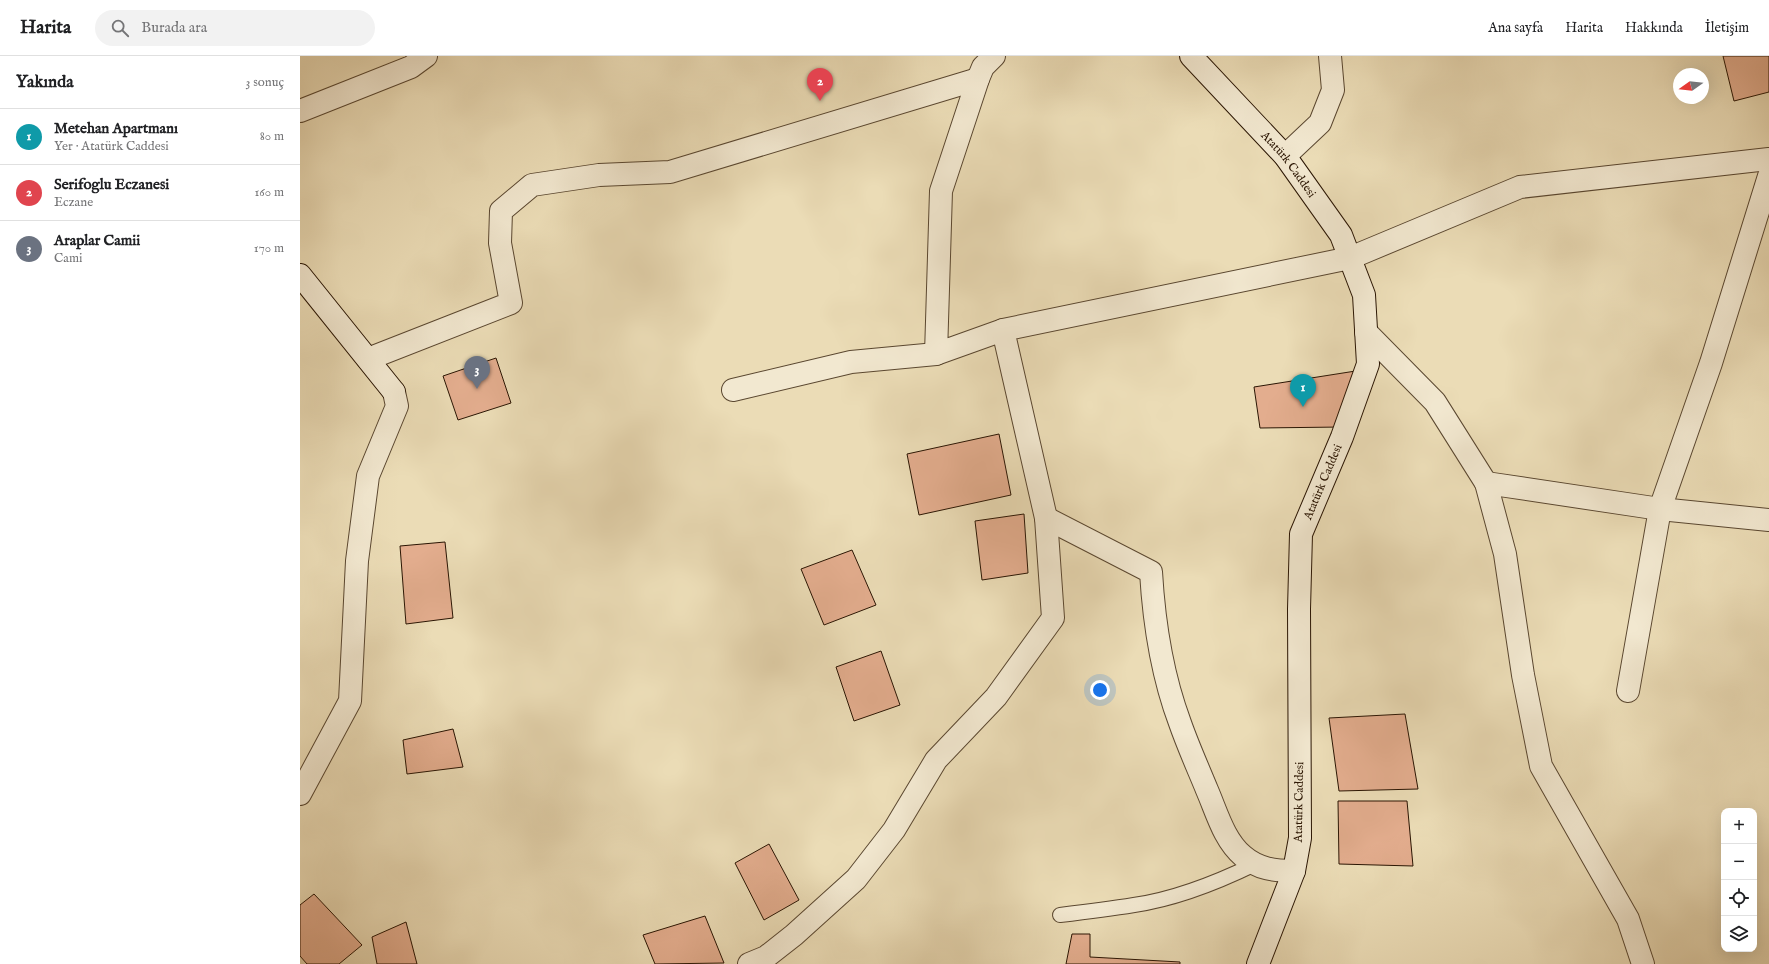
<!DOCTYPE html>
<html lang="tr">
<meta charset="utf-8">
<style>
:root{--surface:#fff;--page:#f2f2f2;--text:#202124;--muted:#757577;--line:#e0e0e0;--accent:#1a73e8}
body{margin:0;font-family:"IM FELL English",serif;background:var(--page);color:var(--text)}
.controls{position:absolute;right:12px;bottom:12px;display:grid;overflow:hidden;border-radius:8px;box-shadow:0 4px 16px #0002}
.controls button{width:36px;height:36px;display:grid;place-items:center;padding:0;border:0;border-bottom:1px solid var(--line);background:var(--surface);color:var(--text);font:20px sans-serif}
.compass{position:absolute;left:1373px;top:12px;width:36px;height:36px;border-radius:50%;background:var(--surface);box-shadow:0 4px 16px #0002;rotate:255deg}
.you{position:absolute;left:800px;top:634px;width:14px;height:14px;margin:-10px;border:3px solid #fff;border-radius:50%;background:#1a73e8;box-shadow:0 0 0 6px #1a73e833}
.badge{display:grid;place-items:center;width:26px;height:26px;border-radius:50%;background:var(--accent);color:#fff;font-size:13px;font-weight:700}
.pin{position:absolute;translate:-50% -33px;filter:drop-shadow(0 1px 2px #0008)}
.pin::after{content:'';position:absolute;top:21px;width:14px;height:12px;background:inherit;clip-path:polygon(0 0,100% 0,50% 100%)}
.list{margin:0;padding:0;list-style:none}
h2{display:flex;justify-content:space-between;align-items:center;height:52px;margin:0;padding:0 16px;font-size:17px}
h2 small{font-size:13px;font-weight:400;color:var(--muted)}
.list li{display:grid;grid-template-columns:26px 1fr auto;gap:12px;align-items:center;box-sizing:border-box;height:56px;padding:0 16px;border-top:1px solid var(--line)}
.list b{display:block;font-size:15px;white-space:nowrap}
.list p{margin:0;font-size:13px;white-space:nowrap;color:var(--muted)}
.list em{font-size:13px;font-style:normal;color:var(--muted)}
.icon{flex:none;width:22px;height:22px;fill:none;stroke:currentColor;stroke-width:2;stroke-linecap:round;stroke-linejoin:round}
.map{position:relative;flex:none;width:1469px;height:908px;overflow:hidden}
header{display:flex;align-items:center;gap:24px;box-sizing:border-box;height:56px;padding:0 20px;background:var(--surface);border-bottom:1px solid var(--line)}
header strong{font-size:19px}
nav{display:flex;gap:22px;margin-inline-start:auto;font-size:14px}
.search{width:280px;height:36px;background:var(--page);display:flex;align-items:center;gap:10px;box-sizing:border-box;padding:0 14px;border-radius:22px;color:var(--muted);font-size:15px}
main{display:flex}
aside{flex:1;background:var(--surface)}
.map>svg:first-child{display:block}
.building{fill:#e3ad8e;stroke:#2a1503}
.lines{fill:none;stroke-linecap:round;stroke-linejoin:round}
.lane-casing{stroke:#5a4730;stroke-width:16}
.street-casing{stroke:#5a4730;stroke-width:24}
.secondary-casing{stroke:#2a1503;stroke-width:24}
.lane{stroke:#f2e8d0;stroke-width:14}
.street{stroke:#f2e8d0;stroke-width:22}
.secondary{stroke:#f2e8d0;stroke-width:22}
.labels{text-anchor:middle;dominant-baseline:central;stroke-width:3.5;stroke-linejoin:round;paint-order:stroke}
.street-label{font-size:12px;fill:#2a1503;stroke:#f2e8d0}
</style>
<header>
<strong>Harita</strong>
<div class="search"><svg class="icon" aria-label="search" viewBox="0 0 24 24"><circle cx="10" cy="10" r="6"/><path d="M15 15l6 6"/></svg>Burada ara</div>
<nav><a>Ana sayfa</a><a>Harita</a><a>Hakkında</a><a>İletişim</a></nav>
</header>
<main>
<aside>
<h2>Yakında<small>3 sonuç</small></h2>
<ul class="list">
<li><span class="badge" style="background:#0f9aa8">1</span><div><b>Metehan Apartmanı</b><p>Yer · Atatürk Caddesi</p></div><em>80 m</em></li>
<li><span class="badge" style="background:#e0444e">2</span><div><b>Serifoglu Eczanesi</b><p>Eczane</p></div><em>160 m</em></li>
<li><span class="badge" style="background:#6b7280">3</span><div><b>Araplar Camii</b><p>Cami</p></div><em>170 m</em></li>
</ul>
</aside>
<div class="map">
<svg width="1469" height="908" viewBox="0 0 1469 908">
<rect width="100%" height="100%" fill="#ebdcb6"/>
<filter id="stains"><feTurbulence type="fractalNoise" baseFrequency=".005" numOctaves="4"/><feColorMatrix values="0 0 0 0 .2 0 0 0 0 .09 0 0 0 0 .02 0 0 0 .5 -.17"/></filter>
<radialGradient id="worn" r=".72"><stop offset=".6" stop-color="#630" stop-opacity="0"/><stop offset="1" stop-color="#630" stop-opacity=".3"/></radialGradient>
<g class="building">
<path d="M1423 0H1469V36L1434 45Z"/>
<path d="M196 302 211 347 158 364 143 320Z"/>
<path d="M1062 314 1042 371 960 372 954 331Z"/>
<path d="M699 378 711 439 619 459 607 398Z"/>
<path d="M724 458 728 517 682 524 675 465Z"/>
<path d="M145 486 153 562 106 568 100 490Z"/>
<path d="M552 494 576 549 524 569 501 513Z"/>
<path d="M581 595 600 649 554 665 536 611Z"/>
<path d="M1105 658 1118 733 1039 735 1029 662Z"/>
<path d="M153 673 163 711 107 718 103 684Z"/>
<path d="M1038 745H1107L1113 810 1039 808Z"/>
<path d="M469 788 499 844 464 864 435 807Z"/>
<path d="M14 838 62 889 39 908H7L0 900V849Z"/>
<path d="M405 860 424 907 355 908 343 879Z"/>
<path d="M106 866 117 908H77L72 881Z"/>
<path d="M772 878H790V901L880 906V908H766Z"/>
</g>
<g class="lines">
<defs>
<path id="lane" d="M760 859C785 856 809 853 834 849 876 843 916 827 955 808"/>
<g id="street">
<path d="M694 0 683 11 678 23 641 135 636 298 703 274"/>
<path d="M0 55 111 11 126 0"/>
<path d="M985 100 1020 67 1033 34 1030 0"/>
<path d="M1066 276 1135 346 1186 427 1205 498 1223 619 1241 710 1328 863 1343 908"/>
<path d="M68 303 211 247 200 187 201 155 232 129 299 119 370 116 678 23"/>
<path d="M433 334 551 306 636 298"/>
<path d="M1186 427 1360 453 1469 464"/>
<path d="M746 462 851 516C854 567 862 619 880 667 888 690 898 712 907 734 917 757 924 784 943 800 958 813 975 815 994 815"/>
<path d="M1328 635 1360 453 1411 307 1469 120"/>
<path d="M0 738 50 645 57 505 68 420 97 350 94 336"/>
<path d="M449 908 466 901 494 879 556 823 594 774 636 704 696 641 753 562 746 462 703 274 1050 202 1220 131 1469 103"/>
</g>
<g id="secondary">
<path id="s1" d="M891 0 985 100 1041 179 1064 239 1068 308 1042 381 1001 478 999 553 1000 782 994 815 958 908"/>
<path d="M0 219 94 336"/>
</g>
</defs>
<use href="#lane" class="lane-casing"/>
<use href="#street" class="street-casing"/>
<use href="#secondary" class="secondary-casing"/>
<use href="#lane" class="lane"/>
<use href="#street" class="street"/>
<use href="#secondary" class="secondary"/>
</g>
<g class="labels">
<g class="street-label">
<text stroke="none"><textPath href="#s1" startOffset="146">Atatürk Caddesi</textPath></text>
<text transform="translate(1023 426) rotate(-67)">Atatürk Caddesi</text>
<text transform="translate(999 746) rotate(-89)">Atatürk Caddesi</text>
</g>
</g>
<rect width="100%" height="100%" filter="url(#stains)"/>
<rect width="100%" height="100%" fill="url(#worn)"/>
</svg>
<div class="controls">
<button>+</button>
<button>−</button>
<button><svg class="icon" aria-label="locate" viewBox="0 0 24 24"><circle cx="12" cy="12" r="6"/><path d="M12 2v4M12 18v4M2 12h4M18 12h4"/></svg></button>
<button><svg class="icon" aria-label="layers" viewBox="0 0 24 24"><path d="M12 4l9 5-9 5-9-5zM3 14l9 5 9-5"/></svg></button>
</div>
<svg class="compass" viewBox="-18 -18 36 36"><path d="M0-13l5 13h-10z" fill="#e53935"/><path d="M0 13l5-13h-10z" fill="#757577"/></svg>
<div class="you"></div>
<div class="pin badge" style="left:1003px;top:351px;background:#0f9aa8">1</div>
<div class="pin badge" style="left:520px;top:45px;background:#e0444e">2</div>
<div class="pin badge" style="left:177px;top:333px;background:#6b7280">3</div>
</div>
</main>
